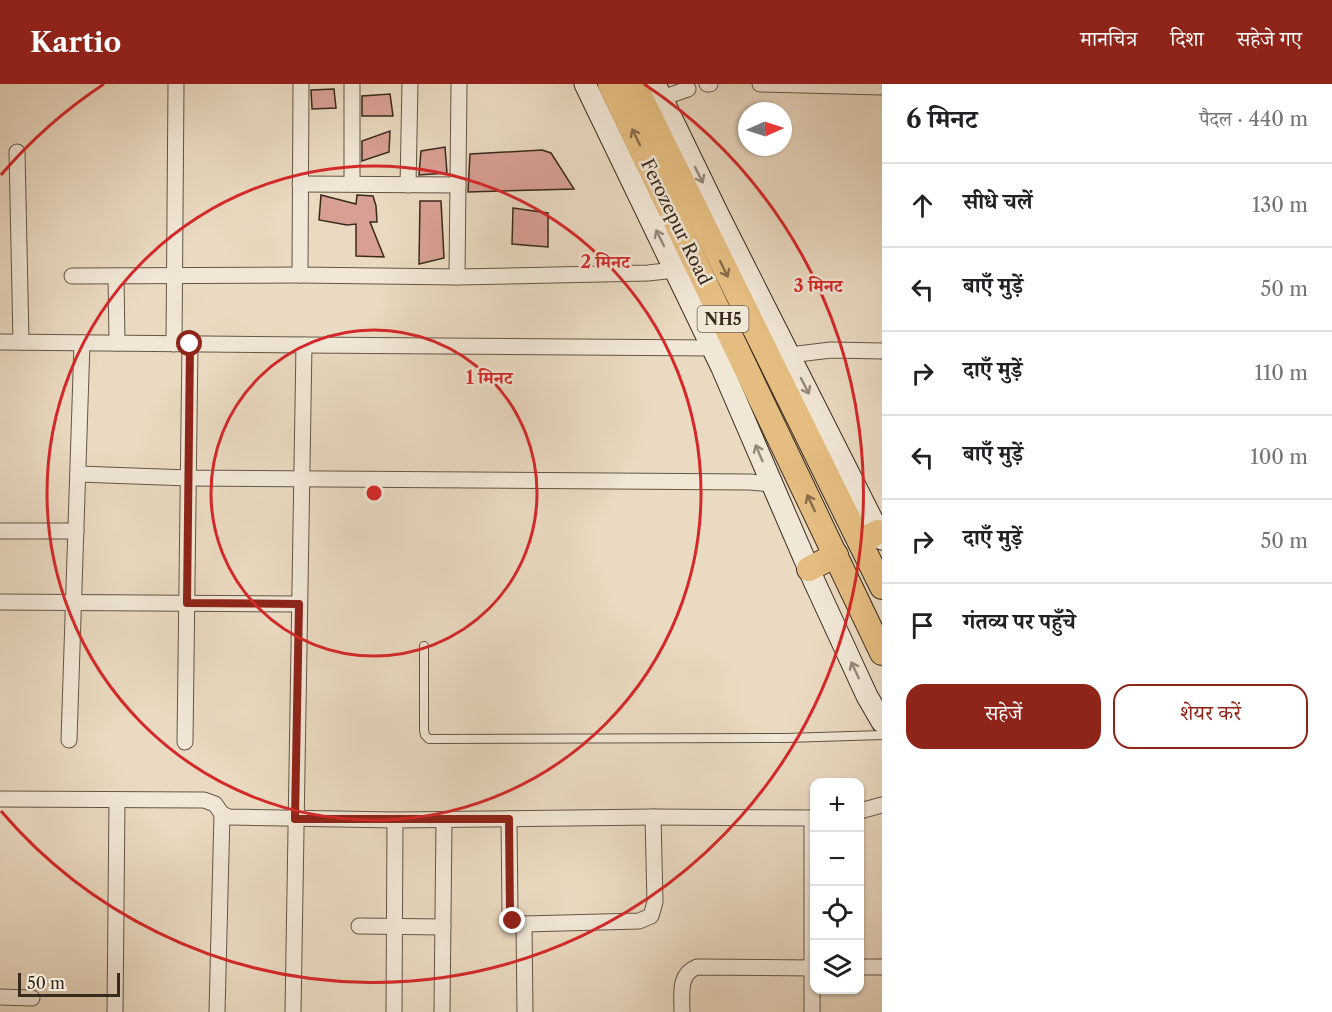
<!DOCTYPE html>
<html lang="hi">
<meta charset="utf-8">
<style>
:root{--surface:#fff;--page:#f6f6f6;--text:#202124;--muted:#757577;--line:#e0e0e0;--accent:#8f2418}
body{margin:0;font-family:"Libre Caslon Text","Noto Serif Devanagari",serif;background:var(--page);color:var(--text)}
.controls{position:absolute;right:18px;bottom:18px;display:grid;overflow:hidden;border-radius:12px;box-shadow:0 2px 4px #0004}
.controls button{width:54px;height:54px;display:grid;place-items:center;padding:0;border:0;border-bottom:2px solid var(--line);background:var(--surface);color:var(--text);font:30px sans-serif}
.compass{position:absolute;left:738px;top:18px;width:54px;height:54px;border-radius:50%;background:var(--surface);box-shadow:0 2px 4px #0004;rotate:87deg}
.scale{position:absolute;left:18px;bottom:15px;width:102px;box-sizing:border-box;padding-left:6px;border:3px solid #38291d;border-top:0;font-size:16px;line-height:21px;white-space:nowrap;color:#38291d;-webkit-text-stroke:4px #f1e7d7;paint-order:stroke}
.stop{position:absolute;width:18px;height:18px;margin:-14px;border:4px solid #8f2418;border-radius:50%;background:#fff}
.stop.end{background:#8f2418;border-color:#fff;box-shadow:0 2px 6px #0008}
.list{margin:0;padding:0;list-style:none}
h2{display:flex;justify-content:space-between;align-items:center;height:78px;margin:0;padding:0 24px;font-size:26px}
h2 small{font-size:20px;font-weight:400;color:var(--muted)}
.list li{display:grid;grid-template-columns:39px 1fr auto;gap:18px;align-items:center;box-sizing:border-box;height:84px;padding:0 24px;border-top:2px solid var(--line)}
.list b{display:block;font-size:22px;white-space:nowrap}
.list em{font-size:20px;font-style:normal;color:var(--muted)}
.actions{display:flex;gap:12px;padding:18px 24px}
.actions a{flex:1;padding:14px 0;border:2px solid var(--accent);border-radius:18px;text-align:center;font-size:21px;color:var(--accent)}
.actions .main{background:var(--accent);color:#fff}
.icon{flex:none;width:33px;height:33px;fill:none;stroke:currentColor;stroke-width:2;stroke-linecap:round;stroke-linejoin:round}
.map{position:relative;flex:none;width:882px;height:928px;overflow:hidden}
header{display:flex;align-items:center;gap:36px;box-sizing:border-box;height:84px;padding:0 30px;background:var(--accent);color:#fff}
header strong{font-size:28px}
nav{display:flex;gap:33px;margin-inline-start:auto;font-size:21px}
main{display:flex}
aside{flex:1;background:var(--surface)}
.map>svg:first-child{display:block}
.building{fill:#d8a094;stroke:#38291d;stroke-width:1.5}
.lines{fill:none;stroke-linecap:round;stroke-linejoin:round}
.service-casing{stroke:#645546;stroke-width:10}
.minor-casing{stroke:#645546;stroke-width:17}
.secondary-casing{stroke:#38291d;stroke-width:23}
.trunk-casing{stroke:#38291d;stroke-width:26}
.service{stroke:#f1e7d7;stroke-width:8}
.minor{stroke:#f1e7d7;stroke-width:15}
.secondary{stroke:#f1e7d7;stroke-width:21}
.trunk{stroke:#e5bd80;stroke-width:24}
.oneway{stroke:#866c4a}
.oneway2{stroke:#94887a}
.route{stroke:#8f2418;stroke-width:8}
.ring{fill:none;stroke:#d62828;stroke-width:3}
.labels{text-anchor:middle;dominant-baseline:central;stroke-width:5;stroke-linejoin:round;paint-order:stroke}
.shield{fill:#f1e7d7;stroke:#706255;stroke-width:1.5}
.shield-label{font-size:16px;font-weight:bold;fill:#38291d}
.street-label{font-size:18px;fill:#38291d;stroke:#f1e7d7}
.centre{fill:#d62828;stroke:#f1e7d7;stroke-width:3}
.ring-label{font-size:18px;text-anchor:middle;font-weight:bold;fill:#d62828;stroke:#f1e7d7;stroke-width:5;stroke-linejoin:round;paint-order:stroke}
</style>
<header>
<strong>Kartio</strong>
<nav><a>मानचित्र</a><a>दिशा</a><a>सहेजे गए</a></nav>
</header>
<main>
<div class="map">
<svg width="882" height="928" viewBox="0 0 882 928">
<rect width="100%" height="100%" fill="#eadac1"/>
<filter id="stains"><feTurbulence type="fractalNoise" baseFrequency=".00333" numOctaves="4"/><feColorMatrix values="0 0 0 0 .2 0 0 0 0 .09 0 0 0 0 .02 0 0 0 .5 -.17"/></filter>
<radialGradient id="worn" r=".72"><stop offset=".6" stop-color="#630" stop-opacity="0"/><stop offset="1" stop-color="#630" stop-opacity=".3"/></radialGradient>
<g class="building">
<path d="M334 5 336 24 312 25 311 6Z"/>
<path d="M390 10 393 32H362V12Z"/>
<path d="M390 47 389 68 362 77V57Z"/>
<path d="M445 63 447 89 419 91 421 67Z"/>
<path d="M542 66 551 69 574 105 468 108 470 70Z"/>
<path d="M321 111 356 120 357 111 373 112 376 122 377 138H370L384 173 356 172V140L347 141 319 136Z"/>
<path d="M420 117H441L444 174 419 180Z"/>
<path d="M513 124 548 129V163L512 160Z"/>
</g>
<g class="lines">
<defs>
<path id="service" d="M424 562V646L425 651 429 655 786 654 882 651"/>
<g id="minor">
<path d="M301 0 300 191 457 193 648 189 675 186"/>
<path d="M707 0H710"/>
<path d="M760 0 882 3"/>
<path d="M662 14 688 5"/>
<path d="M17 68 21 258"/>
<path d="M300 100 458 101"/>
<path d="M352 100V0"/>
<path d="M408 101 410 0"/>
<path d="M72 192 300 191"/>
<path d="M116 192 117 259"/>
<path d="M457 193 459 0"/>
<path d="M0 258 304 261 293 928"/>
<path d="M174 260 176 0"/>
<path d="M304 261 713 264"/>
<path d="M789 271 831 266 882 267"/>
<path d="M78 390 189 394 749 398 772 400"/>
<path d="M0 447H76"/>
<path d="M0 518 299 520"/>
<path d="M69 656 82 259"/>
<path d="M185 658 190 260"/>
<path d="M0 715 204 716 215 720 222 730 229 733 395 736 653 733 814 734"/>
<path d="M860 727 882 721"/>
<path d="M509 735 510 830 513 837 524 840 639 837 651 832 655 818 653 733"/>
<path d="M524 840 525 928"/>
<path d="M359 842 443 843"/>
<path d="M860 883H882"/>
<path d="M0 913 32 914"/>
<path d="M115 928 117 716"/>
<path d="M217 928 222 730"/>
<path d="M394 928 395 736"/>
<path d="M442 928 444 736"/>
<path d="M682 928C682 911 678 890 697 883L814 884"/>
<path d="M812 928V734"/>
</g>
<g id="secondary">
<path d="M585 0 722 284 814 497 867 612 882 638"/>
<path d="M655 0 719 132 882 455"/>
</g>
<g id="trunk">
<path d="M610 0 882 569"/>
<path d="M634 0 882 503"/>
<path d="M860 458 878 448"/>
<path d="M809 485 836 471"/>
</g>
</defs>
<use href="#service" class="service-casing"/>
<use href="#minor" class="minor-casing"/>
<use href="#secondary" class="secondary-casing"/>
<use href="#trunk" class="trunk-casing"/>
<use href="#service" class="service"/>
<use href="#minor" class="minor"/>
<use href="#secondary" class="secondary"/>
<use href="#trunk" class="trunk"/>
</g>
<defs><path id="oneway-shaft" d="M-6 0H5M1.5-3L5.5 0L1.5 3" fill="none" stroke-width="1.6" stroke-linecap="round" stroke-linejoin="round" transform="scale(1.5)"/></defs>
<g class="oneway">
<use href="#oneway-shaft" transform="translate(636 53) rotate(-116)"/>
<use href="#oneway-shaft" transform="translate(724 185) rotate(64)"/>
<use href="#oneway-shaft" transform="translate(811 419) rotate(-115)"/>
</g>
<g class="oneway2">
<use href="#oneway-shaft" transform="translate(699 91) rotate(64)"/>
<use href="#oneway-shaft" transform="translate(660 154) rotate(-116)"/>
<use href="#oneway-shaft" transform="translate(805 302) rotate(63)"/>
<use href="#oneway-shaft" transform="translate(759 369) rotate(-113)"/>
<use href="#oneway-shaft" transform="translate(855 586) rotate(-115)"/>
</g>
<g class="lines">
<path class="route" d="M190 260 187 519 299 520 295 735H509L510 830 513 837"/>
</g>
<g class="ring">
<circle cx="374" cy="409" r="163"/>
<circle cx="374" cy="409" r="327"/>
<path d="M1 91A490 490 0 0 1 104 0M644 0A490 490 0 1 1 1 727"/>
</g>
<g class="labels">
<rect class="shield" x="697.5" y="222" width="51" height="26" rx="4.5"/>
<g class="shield-label">
<text x="723" y="235">NH5</text>
</g>
<g class="street-label">
<text transform="translate(676 138) rotate(64)">Ferozepur Road</text>
</g>
</g>
<circle cx="374" cy="409" r="9" class="centre"/>
<g class="ring-label">
<text x="605" y="184">2 मिनट</text>
<text x="818" y="208">3 मिनट</text>
<text x="489" y="300">1 मिनट</text>
</g>
<rect width="100%" height="100%" filter="url(#stains)"/>
<rect width="100%" height="100%" fill="url(#worn)"/>
</svg>
<div class="controls">
<button>+</button>
<button>−</button>
<button><svg class="icon" aria-label="locate" viewBox="0 0 24 24"><circle cx="12" cy="12" r="6"/><path d="M12 2v4M12 18v4M2 12h4M18 12h4"/></svg></button>
<button><svg class="icon" aria-label="layers" viewBox="0 0 24 24"><path d="M12 4l9 5-9 5-9-5zM3 14l9 5 9-5"/></svg></button>
</div>
<svg class="compass" viewBox="-18 -18 36 36"><path d="M0-13l5 13h-10z" fill="#e53935"/><path d="M0 13l5-13h-10z" fill="#757577"/></svg>
<div class="scale">50 m</div>
<div class="stop" style="left:190px;top:260px"></div>
<div class="stop end" style="left:513px;top:837px"></div>
</div>
<aside>
<h2>6 मिनट<small>पैदल · 440 m</small></h2>
<ul class="list">
<li><svg class="icon" aria-label="ahead" viewBox="0 0 24 24"><path d="M12 20V5M6 11l6-6 6 6"/></svg><div><b>सीधे चलें</b></div><em>130 m</em></li>
<li><svg class="icon" aria-label="left" viewBox="0 0 24 24"><path d="M17 20v-9H6M10 6l-5 5 5 5"/></svg><div><b>बाएँ मुड़ें</b></div><em>50 m</em></li>
<li><svg class="icon" aria-label="right" viewBox="0 0 24 24"><path d="M7 20v-9h11M14 6l5 5-5 5"/></svg><div><b>दाएँ मुड़ें</b></div><em>110 m</em></li>
<li><svg class="icon" aria-label="left" viewBox="0 0 24 24"><path d="M17 20v-9H6M10 6l-5 5 5 5"/></svg><div><b>बाएँ मुड़ें</b></div><em>100 m</em></li>
<li><svg class="icon" aria-label="right" viewBox="0 0 24 24"><path d="M7 20v-9h11M14 6l5 5-5 5"/></svg><div><b>दाएँ मुड़ें</b></div><em>50 m</em></li>
<li><svg class="icon" aria-label="arrive" viewBox="0 0 24 24"><path d="M6 21V4h12l-3 4 3 4H6"/></svg><div><b>गंतव्य पर पहुँचे</b></div></li>
</ul>
<div class="actions"><a class="main">सहेजें</a><a>शेयर करें</a></div>
</aside>
</main>
